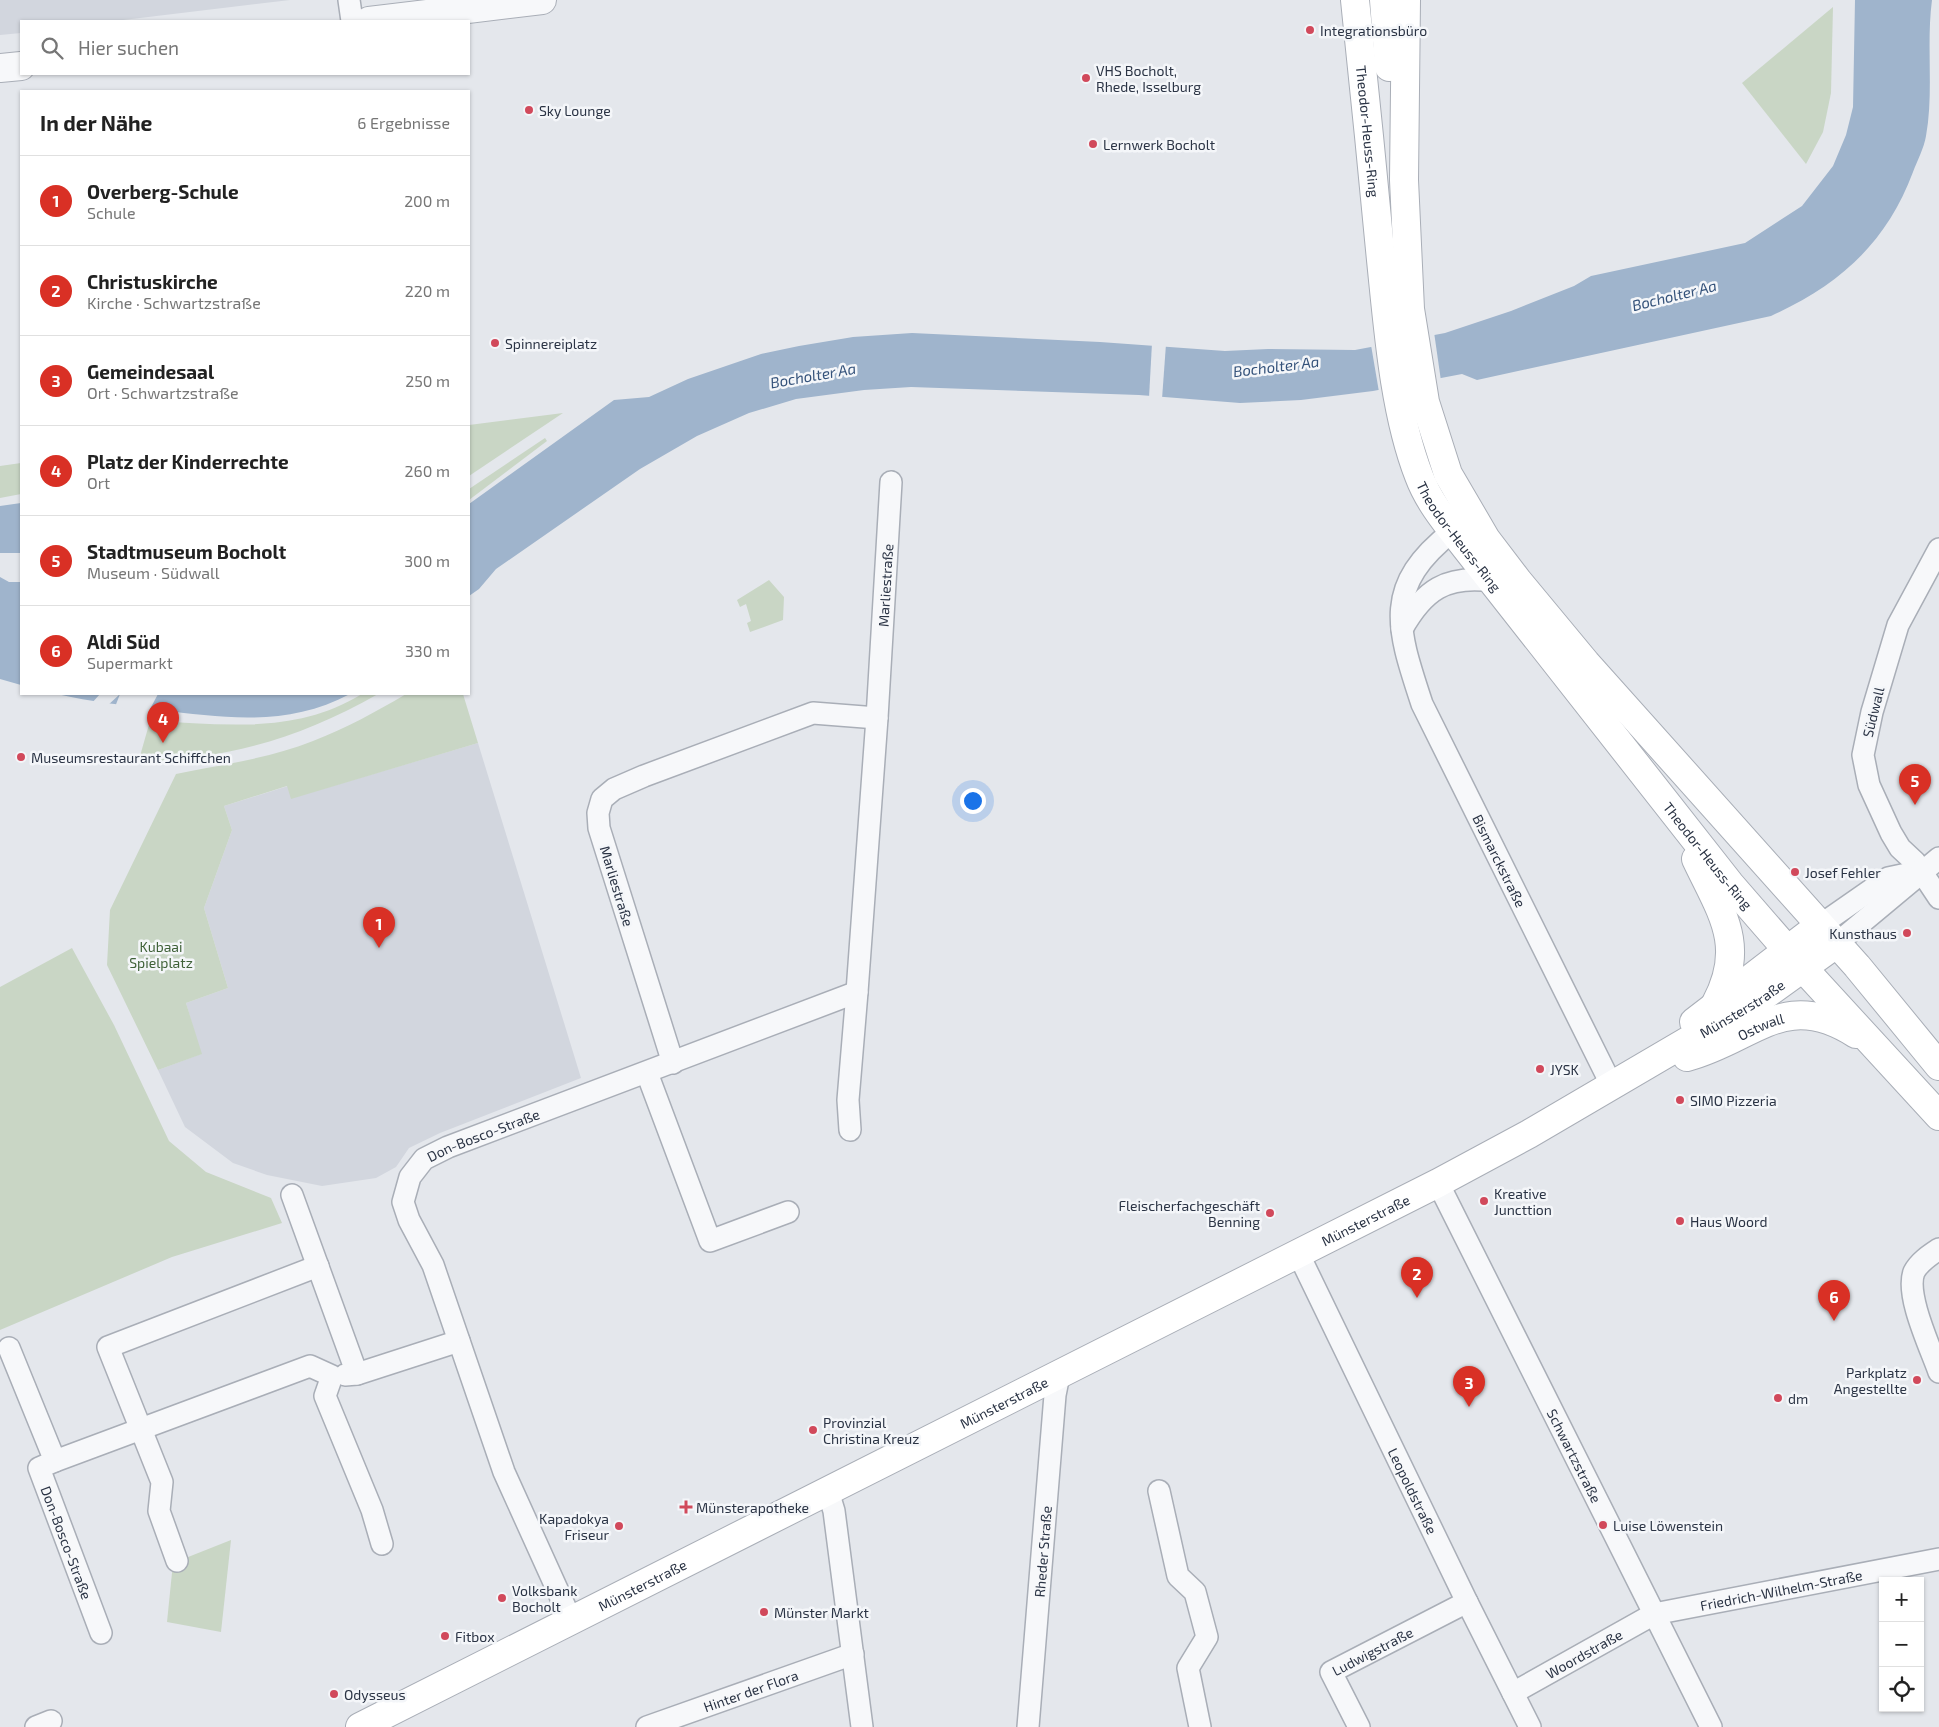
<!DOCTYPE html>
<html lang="de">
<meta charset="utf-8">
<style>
:root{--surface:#fff;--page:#f2f2f2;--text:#222;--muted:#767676;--line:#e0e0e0;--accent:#d93025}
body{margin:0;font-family:"Exo 2",sans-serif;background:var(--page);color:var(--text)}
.controls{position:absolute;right:15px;bottom:15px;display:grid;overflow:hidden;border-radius:0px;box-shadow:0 1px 4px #0004}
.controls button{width:45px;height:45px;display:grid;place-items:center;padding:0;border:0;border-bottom:1px solid var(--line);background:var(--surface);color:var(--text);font:25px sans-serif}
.you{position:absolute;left:972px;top:800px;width:18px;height:18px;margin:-12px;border:4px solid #fff;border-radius:50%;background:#1a73e8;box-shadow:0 0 0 8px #1a73e833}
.badge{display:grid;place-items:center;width:32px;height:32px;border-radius:50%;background:var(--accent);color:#fff;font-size:16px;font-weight:700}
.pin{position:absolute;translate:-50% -41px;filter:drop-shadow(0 1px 2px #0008)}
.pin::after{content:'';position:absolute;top:26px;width:18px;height:15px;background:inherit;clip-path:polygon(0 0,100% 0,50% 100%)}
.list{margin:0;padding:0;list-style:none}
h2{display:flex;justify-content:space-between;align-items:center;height:65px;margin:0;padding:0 20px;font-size:21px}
h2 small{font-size:16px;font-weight:400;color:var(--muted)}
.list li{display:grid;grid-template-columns:32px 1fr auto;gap:15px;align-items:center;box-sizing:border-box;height:90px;padding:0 20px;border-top:1px solid var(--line)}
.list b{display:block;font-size:19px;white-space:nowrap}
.list p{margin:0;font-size:16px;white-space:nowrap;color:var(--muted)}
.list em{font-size:16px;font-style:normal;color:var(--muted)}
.icon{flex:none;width:28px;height:28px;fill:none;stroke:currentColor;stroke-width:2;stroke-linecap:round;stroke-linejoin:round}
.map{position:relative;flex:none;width:1939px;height:1727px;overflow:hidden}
.search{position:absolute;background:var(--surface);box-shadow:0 1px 4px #0004;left:20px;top:20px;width:450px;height:55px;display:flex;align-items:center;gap:12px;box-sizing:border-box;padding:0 18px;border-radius:0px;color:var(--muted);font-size:19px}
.panel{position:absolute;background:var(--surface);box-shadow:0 1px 4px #0004;left:20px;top:90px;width:450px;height:605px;border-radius:0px}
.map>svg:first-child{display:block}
.built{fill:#d2d6de}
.green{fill:#c9d6c5}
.water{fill:#9fb4cc}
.pier{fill:#e4e7ec}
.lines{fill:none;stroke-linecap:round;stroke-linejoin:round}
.minor-casing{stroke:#a9aeb7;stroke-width:24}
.tertiary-casing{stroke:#a9aeb7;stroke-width:30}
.secondary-casing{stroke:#a9aeb7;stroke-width:30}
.minor{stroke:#f7f8fa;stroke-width:21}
.tertiary{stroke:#f7f8fa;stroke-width:28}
.secondary{stroke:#fff;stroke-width:28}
.poi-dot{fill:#d1495b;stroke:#f4f6f9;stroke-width:2}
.labels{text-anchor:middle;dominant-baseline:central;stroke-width:5;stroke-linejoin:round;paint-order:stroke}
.poi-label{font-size:14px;fill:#2b3445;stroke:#f4f6f9;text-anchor:start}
.street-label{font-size:14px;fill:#2b3445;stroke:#f4f6f9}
.park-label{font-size:14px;fill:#3f6138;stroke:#f4f6f9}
.water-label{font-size:15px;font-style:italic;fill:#34527a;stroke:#f4f6f9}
</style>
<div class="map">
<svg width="1939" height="1727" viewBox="0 0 1939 1727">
<rect width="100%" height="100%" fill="#e4e7ec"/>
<g class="built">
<path d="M0 0H290L115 21H21V33L0 35Z"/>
<path d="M478 743 581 1078 440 1133 409 1148 396 1167 376 1178 322 1186 267 1175 233 1163 185 1127 158 1070 201 1054 186 1003 228 988 204 908 232 830 224 806 288 786 292 798Z"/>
</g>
<g class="green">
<path d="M1833 7 1831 93 1823 132 1806 164 1742 83Z"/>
<path d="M563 413 469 476V425Z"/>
<path d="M545 438 547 441 469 500V489Z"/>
<path d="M21 463V494L0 498V466Z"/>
<path d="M769 580 784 597 783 620 750 632 747 623 751 621 746 604 740 607 737 600Z"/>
<path d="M362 694H378C299 739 229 758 138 763L150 721C224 724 295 735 362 694Z"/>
<path d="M406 694H463L478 743 291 799 287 786 224 806 232 830 204 908 228 988 186 1003 202 1054 158 1070 107 965 110 910 176 774C220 765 271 758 313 741 346 728 376 712 406 694Z"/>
<path d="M72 948 114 1025 169 1141 206 1172 271 1198 282 1223 172 1257 0 1330V987Z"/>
<path d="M231 1540 221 1632 167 1622 173 1563Z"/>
</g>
<g class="water">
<path d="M1855 0H1932C1926 45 1934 92 1926 136 1924 148 1917 161 1913 172 1886 244 1839 285 1771 316L1477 380 1462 374 1373 391 1301 400 1240 403 1139 395 911 387 864 390 796 399 749 413 697 436 640 469 496 569 479 589 469 596V504L614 400 649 397 688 379 761 354 799 346 853 337 912 333 1100 342 1225 351 1268 349 1355 350 1445 333 1511 311 1574 286 1591 276 1745 243 1802 206 1833 166 1846 135 1853 107Z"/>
<path d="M21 503V553H0V506Z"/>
<path d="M0 577 9 582H21V685L0 679Z"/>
<path d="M57 694H350C288 727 226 718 159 710 125 705 91 702 57 694Z"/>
</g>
<g class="pier">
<path d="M1434 332 1441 381 1379 392 1371 345Z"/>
<path d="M1152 343 1166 344 1162 399 1149 398Z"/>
<path d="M100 694H158L149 711 115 707 120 694 107 706 91 704Z"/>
</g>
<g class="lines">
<defs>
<g id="minor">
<path d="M349 0 352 21"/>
<path id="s1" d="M1453 531C1382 586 1397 628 1422 704L1612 1086"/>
<path d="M1939 549 1898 625 1872 712 1863 755 1869 785 1891 833 1900 848 1915 862 1939 898"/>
<path d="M1402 629C1424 590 1446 575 1492 581"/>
<path d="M1819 926 1888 878 1921 871"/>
<path d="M1836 944 1939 858"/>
<path d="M673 1063 599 828 598 813 602 799 614 789 644 776 813 713 877 718"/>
<path d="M647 1073 710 1241 788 1212"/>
<path d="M850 1130 848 1100 857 992"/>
<path id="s2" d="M1438 1183 1711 1727"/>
<path d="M292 1195 357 1374"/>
<path d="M1939 1249C1930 1255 1919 1262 1914 1272 1905 1295 1931 1349 1939 1372"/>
<path id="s3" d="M1299 1255 1467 1602 1530 1727"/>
<path id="s4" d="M9 1348 55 1461 39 1468 101 1633"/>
<path d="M345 1375 357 1374 459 1341"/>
<path d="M55 1461 310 1366 332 1376 325 1396 372 1510 382 1544"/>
<path d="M828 1491 834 1511 862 1727"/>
<path d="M1159 1491 1178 1576 1195 1592 1207 1637 1188 1668 1200 1727"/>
<path d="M177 1561 159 1511 162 1482 108 1347 318 1266"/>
<path id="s5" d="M571 1620 504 1472 433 1265 409 1220 403 1202 410 1177 424 1159 448 1147 857 992 877 718 891 482"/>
<path id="s6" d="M1513 1693 1654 1614 1939 1559"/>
<path d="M36 1727 51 1721"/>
<path id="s7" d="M647 1727 853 1654"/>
<path id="s8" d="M1028 1727 1055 1395 1059 1375"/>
<path id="s9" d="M1359 1727 1331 1672 1467 1602"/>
</g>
<g id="tertiary">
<path d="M369 21 542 0"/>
<path d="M0 68 21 66"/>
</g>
<g id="secondary">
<path id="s10" d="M1355 0C1364 87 1373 173 1381 260 1388 328 1394 412 1419 476 1429 503 1449 526 1466 548L1730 884 1803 968 1939 1116"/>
<path d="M1384 0 1389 67"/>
<path d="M1406 0 1404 180 1410 309 1425 402 1448 474 1486 539 1518 581 1586 663 1857 966 1939 1066"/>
<path d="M1696 859C1721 912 1747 945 1716 1003"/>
<path d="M1694 1022 1819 926"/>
<path id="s11" d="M1687 1057C1754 1039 1784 988 1856 1034"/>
<path id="s12" d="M360 1727 1438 1183 1529 1134 1761 998 1836 944"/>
</g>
</defs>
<use href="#minor" class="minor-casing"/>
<use href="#tertiary" class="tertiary-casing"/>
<use href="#secondary" class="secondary-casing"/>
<use href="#minor" class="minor"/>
<use href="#tertiary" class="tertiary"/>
<use href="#secondary" class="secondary"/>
</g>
<g class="poi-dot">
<circle cx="1310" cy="30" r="5"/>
<circle cx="1086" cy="78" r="5"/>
<circle cx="529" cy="110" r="5"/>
<circle cx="1093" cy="144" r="5"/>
<circle cx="495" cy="343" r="5"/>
<circle cx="21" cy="757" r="5"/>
<circle cx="1795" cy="872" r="5"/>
<circle cx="1907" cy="933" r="5"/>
<circle cx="1540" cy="1069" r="5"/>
<circle cx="1680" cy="1100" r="5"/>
<circle cx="1484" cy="1201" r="5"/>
<circle cx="1270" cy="1213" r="5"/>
<circle cx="1680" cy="1221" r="5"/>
<circle cx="1917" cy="1380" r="5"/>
<circle cx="1778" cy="1398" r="5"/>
<circle cx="813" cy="1430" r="5"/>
<path d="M683.5 1499.5h5v5h5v5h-5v5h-5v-5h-5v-5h5z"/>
<circle cx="1603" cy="1525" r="5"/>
<circle cx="619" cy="1526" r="5"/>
<circle cx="502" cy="1598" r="5"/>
<circle cx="764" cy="1612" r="5"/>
<circle cx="445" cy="1636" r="5"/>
<circle cx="334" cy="1694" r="5"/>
</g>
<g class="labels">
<g class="poi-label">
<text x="1320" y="30">Integrationsbüro</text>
<text x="1096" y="70">VHS Bocholt,<tspan x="1096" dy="16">Rhede, Isselburg</tspan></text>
<text x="539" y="110">Sky Lounge</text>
<text x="1103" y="144">Lernwerk Bocholt</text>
<text x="505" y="343">Spinnereiplatz</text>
<text x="31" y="757">Museumsrestaurant Schiffchen</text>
<text x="1805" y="872">Josef Fehler</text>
<text x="1897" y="933" text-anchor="end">Kunsthaus</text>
<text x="1550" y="1069">JYSK</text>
<text x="1690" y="1100">SIMO Pizzeria</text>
<text x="1494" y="1193">Kreative<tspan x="1494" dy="16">Juncttion</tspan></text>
<text x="1260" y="1205" text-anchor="end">Fleischerfachgeschäft<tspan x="1260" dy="16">Benning</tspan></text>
<text x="1690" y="1221">Haus Woord</text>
<text x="1907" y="1372" text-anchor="end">Parkplatz<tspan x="1907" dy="16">Angestellte</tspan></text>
<text x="1788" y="1398">dm</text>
<text x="823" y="1422">Provinzial<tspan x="823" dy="16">Christina Kreuz</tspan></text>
<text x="696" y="1507">Münsterapotheke</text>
<text x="609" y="1518" text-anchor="end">Kapadokya<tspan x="609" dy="16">Friseur</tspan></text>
<text x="1613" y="1525">Luise Löwenstein</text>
<text x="512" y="1590">Volksbank<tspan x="512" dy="16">Bocholt</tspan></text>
<text x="774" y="1612">Münster Markt</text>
<text x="455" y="1636">Fitbox</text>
<text x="344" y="1694">Odysseus</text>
</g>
<g class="street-label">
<text stroke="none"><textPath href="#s10" startOffset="132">Theodor-Heuss-Ring</textPath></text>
<text stroke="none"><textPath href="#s10" startOffset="554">Theodor-Heuss-Ring</textPath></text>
<text stroke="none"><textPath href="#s5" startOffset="1372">Marliestraße</textPath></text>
<text transform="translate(1873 712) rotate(-76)">Südwall</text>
<text stroke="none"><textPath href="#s10" startOffset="959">Theodor-Heuss-Ring</textPath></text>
<text stroke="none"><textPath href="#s1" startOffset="369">Bismarckstraße</textPath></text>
<text transform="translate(617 886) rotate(73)">Marliestraße</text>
<text stroke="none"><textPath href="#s12" startOffset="1558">Münsterstraße</textPath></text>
<text stroke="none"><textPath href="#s11" startOffset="80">Ostwall</textPath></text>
<text stroke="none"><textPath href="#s5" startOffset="564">Don-Bosco-Straße</textPath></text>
<text stroke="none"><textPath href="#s12" startOffset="1126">Münsterstraße</textPath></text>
<text stroke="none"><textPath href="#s12" startOffset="721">Münsterstraße</textPath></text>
<text stroke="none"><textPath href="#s2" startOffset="305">Schwartzstraße</textPath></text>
<text stroke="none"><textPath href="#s3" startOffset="262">Leopoldstraße</textPath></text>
<text stroke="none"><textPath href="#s4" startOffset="219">Don-Bosco-Straße</textPath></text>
<text stroke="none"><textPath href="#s8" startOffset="176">Rheder Straße</textPath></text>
<text stroke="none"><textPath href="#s12" startOffset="316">Münsterstraße</textPath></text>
<text stroke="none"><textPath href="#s6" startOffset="291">Friedrich-Wilhelm-Straße</textPath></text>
<text stroke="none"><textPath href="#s9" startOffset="108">Ludwigstraße</textPath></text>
<text stroke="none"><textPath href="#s6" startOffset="81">Woordstraße</textPath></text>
<text stroke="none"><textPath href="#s7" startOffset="110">Hinter der Flora</textPath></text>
</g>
<g class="park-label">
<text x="161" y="946">Kubaai<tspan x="161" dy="16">Spielplatz</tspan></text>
</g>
<g class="water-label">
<text transform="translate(1674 295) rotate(-14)">Bocholter Aa</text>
<text transform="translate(1276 366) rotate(-7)">Bocholter Aa</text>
<text transform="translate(813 375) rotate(-10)">Bocholter Aa</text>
</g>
</g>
</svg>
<div class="controls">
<button>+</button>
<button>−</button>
<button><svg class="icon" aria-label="locate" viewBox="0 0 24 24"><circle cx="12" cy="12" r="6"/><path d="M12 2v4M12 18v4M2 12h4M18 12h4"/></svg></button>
</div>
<div class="you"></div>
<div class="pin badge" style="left:379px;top:948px">1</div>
<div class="pin badge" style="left:1417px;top:1298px">2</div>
<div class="pin badge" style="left:1469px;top:1407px">3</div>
<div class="pin badge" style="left:163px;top:743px">4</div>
<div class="pin badge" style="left:1915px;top:805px">5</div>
<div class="pin badge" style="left:1834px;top:1321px">6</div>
<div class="search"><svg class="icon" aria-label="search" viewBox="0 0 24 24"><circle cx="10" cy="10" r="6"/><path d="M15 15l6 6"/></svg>Hier suchen</div>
<section class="panel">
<h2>In der Nähe<small>6 Ergebnisse</small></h2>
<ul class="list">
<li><span class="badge">1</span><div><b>Overberg-Schule</b><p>Schule</p></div><em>200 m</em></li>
<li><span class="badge">2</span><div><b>Christuskirche</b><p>Kirche · Schwartzstraße</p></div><em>220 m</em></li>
<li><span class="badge">3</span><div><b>Gemeindesaal</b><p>Ort · Schwartzstraße</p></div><em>250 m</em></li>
<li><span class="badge">4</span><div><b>Platz der Kinderrechte</b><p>Ort</p></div><em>260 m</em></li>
<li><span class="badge">5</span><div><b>Stadtmuseum Bocholt</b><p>Museum · Südwall</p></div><em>300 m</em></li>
<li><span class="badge">6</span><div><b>Aldi Süd</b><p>Supermarkt</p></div><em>330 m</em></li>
</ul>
</section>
</div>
